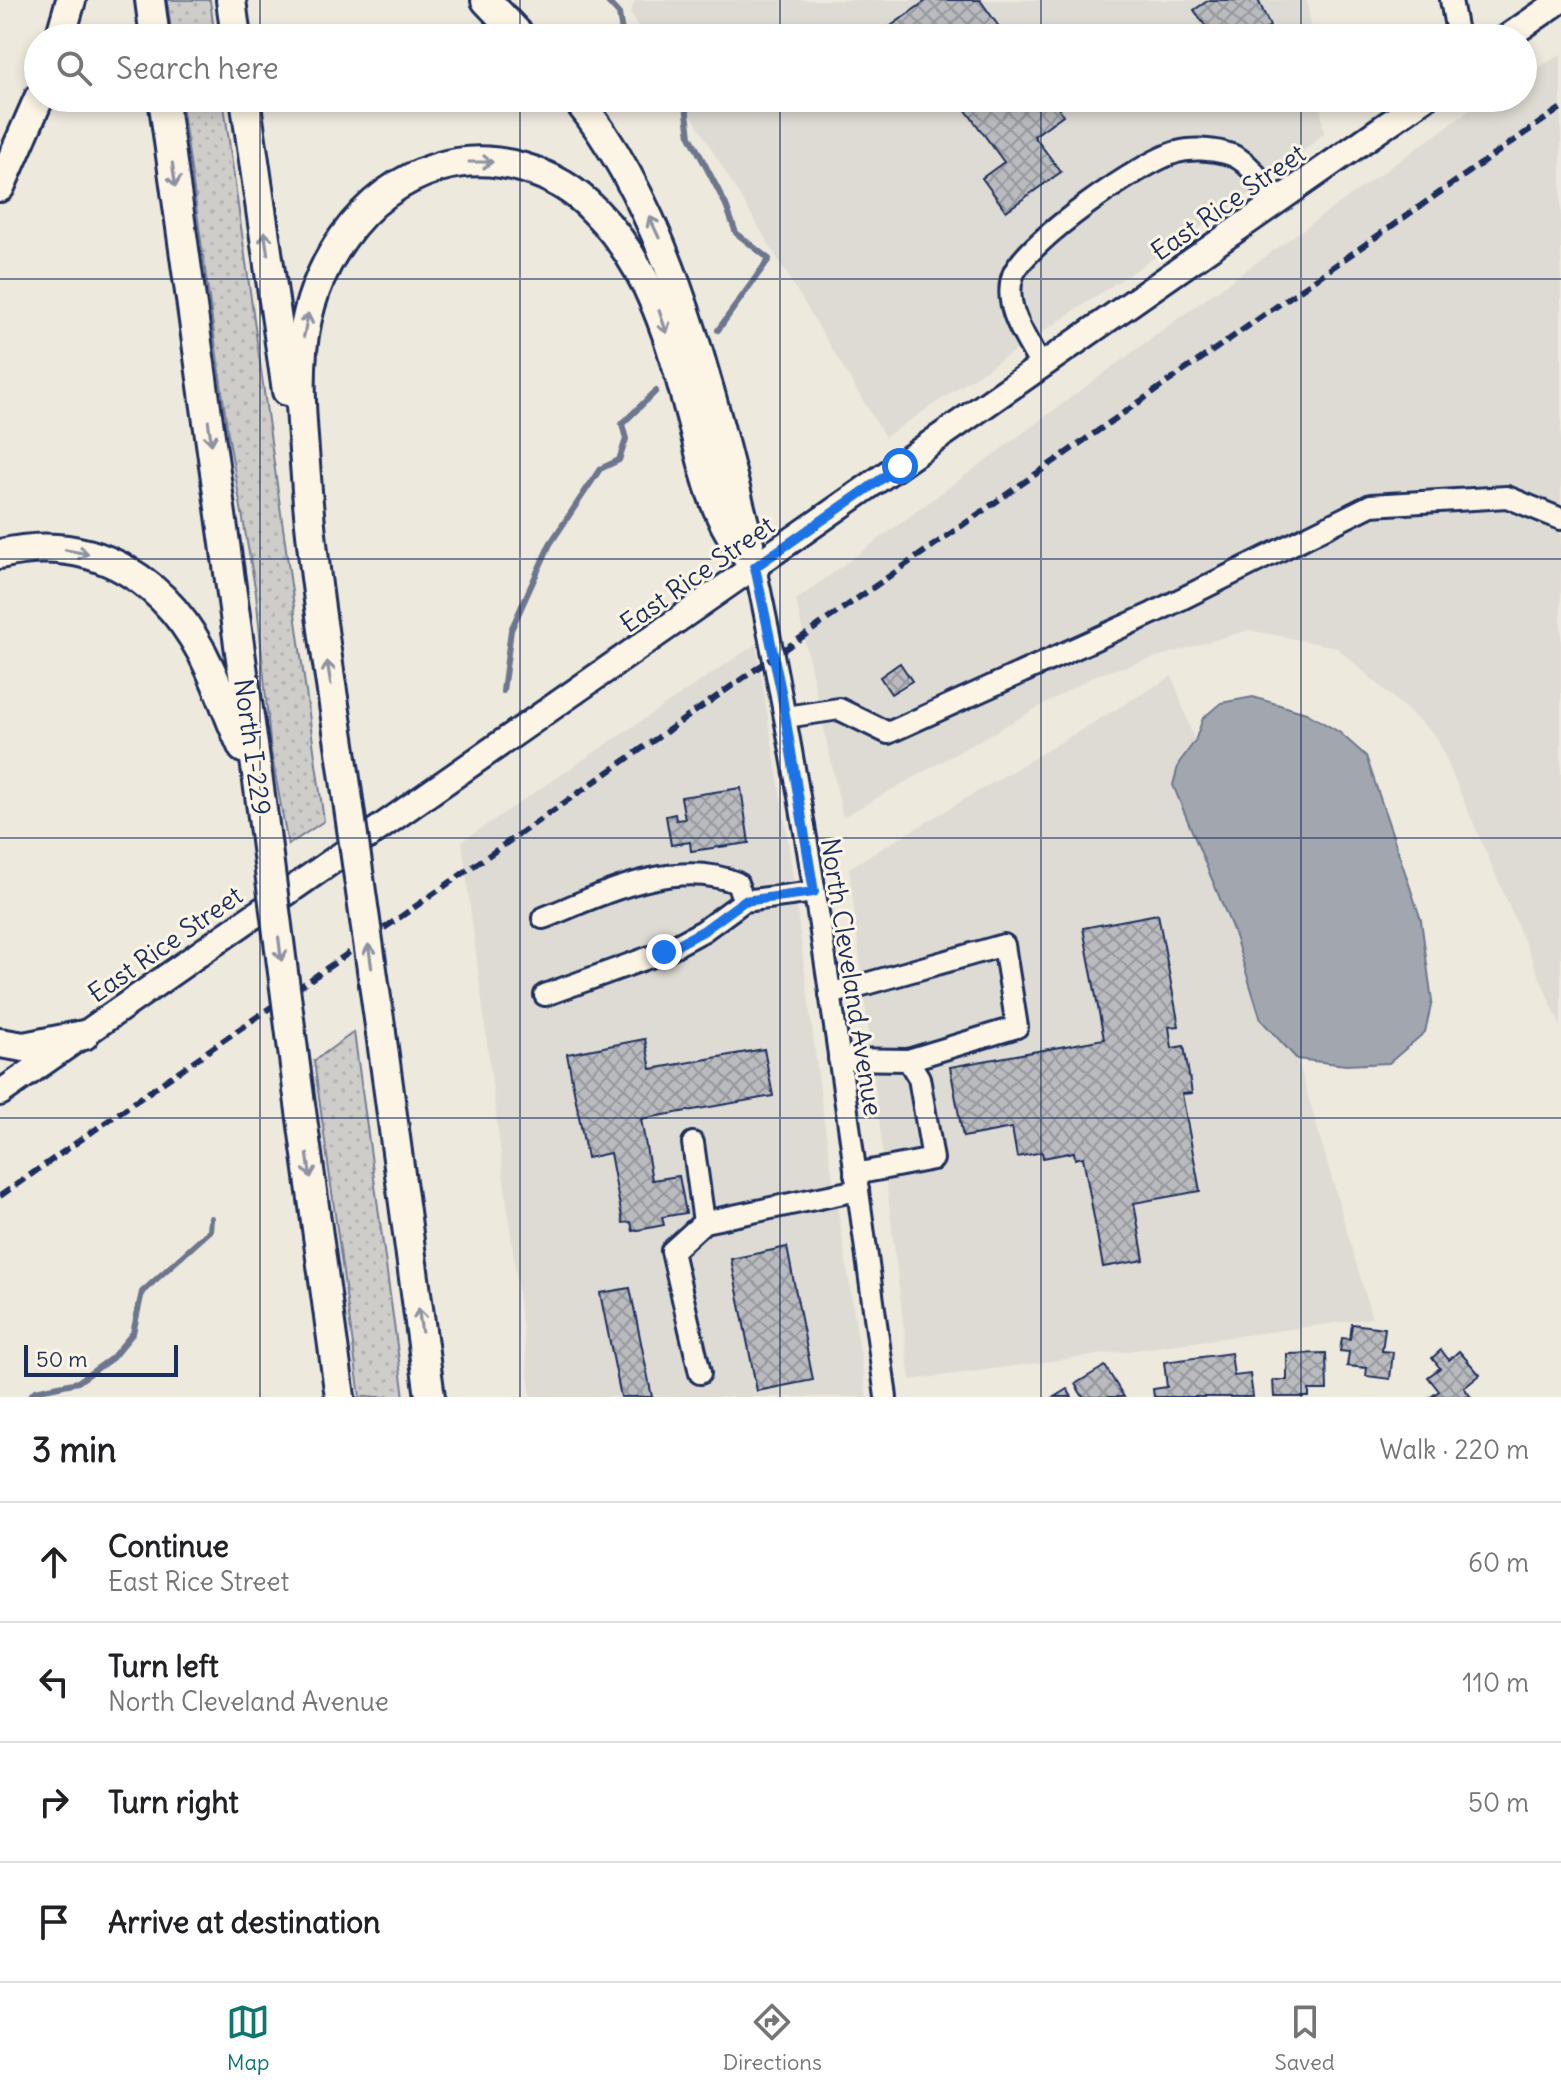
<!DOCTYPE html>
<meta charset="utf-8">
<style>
:root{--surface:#fff;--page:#f2f2f2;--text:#202124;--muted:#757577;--line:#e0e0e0;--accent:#0f766e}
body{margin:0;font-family:Delius,sans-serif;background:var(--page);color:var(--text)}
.scale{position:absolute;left:24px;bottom:20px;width:154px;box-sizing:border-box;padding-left:8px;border:4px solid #1b2f5e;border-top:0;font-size:22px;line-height:28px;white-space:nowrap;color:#1b2f5e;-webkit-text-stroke:6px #fcf5e5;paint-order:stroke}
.stop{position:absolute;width:24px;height:24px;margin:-18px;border:6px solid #1a73e8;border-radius:50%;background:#fff}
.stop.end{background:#1a73e8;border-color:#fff;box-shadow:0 2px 8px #0008}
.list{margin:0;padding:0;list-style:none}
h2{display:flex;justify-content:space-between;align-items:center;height:104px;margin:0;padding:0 32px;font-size:34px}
h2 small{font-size:26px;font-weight:400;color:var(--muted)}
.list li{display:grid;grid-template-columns:52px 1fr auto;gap:24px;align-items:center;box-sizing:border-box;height:120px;padding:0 32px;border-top:2px solid var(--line)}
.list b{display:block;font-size:30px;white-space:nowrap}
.list p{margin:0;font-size:26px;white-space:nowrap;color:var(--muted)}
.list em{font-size:26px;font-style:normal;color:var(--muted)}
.icon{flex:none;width:44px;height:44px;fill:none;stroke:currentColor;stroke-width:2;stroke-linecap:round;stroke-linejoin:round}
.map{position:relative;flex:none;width:1561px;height:1397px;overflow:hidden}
.search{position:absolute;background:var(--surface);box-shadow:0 4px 12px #0003;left:24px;right:24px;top:24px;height:88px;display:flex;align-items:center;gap:20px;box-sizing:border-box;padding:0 28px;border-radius:44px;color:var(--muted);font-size:30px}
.sheet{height:584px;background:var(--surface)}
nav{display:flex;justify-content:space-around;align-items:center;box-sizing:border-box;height:112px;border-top:2px solid var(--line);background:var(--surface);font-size:22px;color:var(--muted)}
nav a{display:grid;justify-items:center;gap:4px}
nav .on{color:var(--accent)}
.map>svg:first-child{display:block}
.built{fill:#dedbd4}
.green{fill:url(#green-dots);stroke:#757e94;stroke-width:2}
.water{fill:#a2a7af;stroke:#6c778f;stroke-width:2}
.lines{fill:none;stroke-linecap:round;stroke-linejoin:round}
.stream{stroke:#6c778f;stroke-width:6}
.building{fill:url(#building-cross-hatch);stroke:#1b2f5e;stroke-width:2}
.minor-casing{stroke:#1b2f5e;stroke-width:26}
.major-casing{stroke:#1b2f5e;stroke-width:30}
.highway-casing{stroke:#1b2f5e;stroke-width:34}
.minor{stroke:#fcf5e5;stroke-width:20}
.major{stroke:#fcf5e5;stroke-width:24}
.highway{stroke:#fcf5e5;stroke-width:28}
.rail{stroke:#1b2f5e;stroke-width:6;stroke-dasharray:12 6;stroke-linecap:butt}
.highway-bridge-casing{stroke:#1b2f5e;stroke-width:34;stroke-linecap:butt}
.highway-bridge{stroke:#fcf5e5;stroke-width:28}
.oneway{stroke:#8c92a2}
.route{stroke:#1a73e8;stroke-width:10}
.grid{fill:none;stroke:#1b2f5e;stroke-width:2;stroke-opacity:0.55}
.labels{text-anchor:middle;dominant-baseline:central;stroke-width:6;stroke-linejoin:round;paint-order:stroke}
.street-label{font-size:26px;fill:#1b2f5e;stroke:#fcf5e5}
</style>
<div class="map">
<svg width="1561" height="1397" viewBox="0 0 1561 1397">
<defs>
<pattern id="green-dots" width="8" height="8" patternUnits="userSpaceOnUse" patternTransform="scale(2)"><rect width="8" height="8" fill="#cfcdca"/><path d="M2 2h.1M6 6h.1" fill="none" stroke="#b1b0b0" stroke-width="1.8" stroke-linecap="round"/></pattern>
<pattern id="building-cross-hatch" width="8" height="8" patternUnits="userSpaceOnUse" patternTransform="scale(2)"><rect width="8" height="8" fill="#babbbe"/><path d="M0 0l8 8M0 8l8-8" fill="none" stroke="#96989e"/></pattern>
</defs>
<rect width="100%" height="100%" fill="#eee9dd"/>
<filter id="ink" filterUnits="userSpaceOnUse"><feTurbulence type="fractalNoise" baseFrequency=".0125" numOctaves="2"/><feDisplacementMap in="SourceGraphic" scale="16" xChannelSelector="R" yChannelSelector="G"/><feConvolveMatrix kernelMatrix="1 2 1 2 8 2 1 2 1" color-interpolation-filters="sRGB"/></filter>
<g filter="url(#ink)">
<g class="built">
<path d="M635 0H1307L1312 38H645L630 13Z"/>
<path d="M1561 54V1027L1436 736 1336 647 1249 630 1096 675 843 817 796 600 1183 315 1483 101 1523 98V77Z"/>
<path d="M681 98H1319L1324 133 1272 179 885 437Z"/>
<path d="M756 644 789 847 823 1114 867 1397H531L462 841Z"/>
<path d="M1172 676 1259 926 1372 1318 910 1380 849 868Z"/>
</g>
<g class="green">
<path d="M167 0H210L215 38H172Z"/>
<path d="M181 98H223L324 821 288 845 271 751 256 593 228 434Z"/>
<path d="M354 1032 404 1397H360L314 1061Z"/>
</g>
<path class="water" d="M1253 697 1306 713 1339 732 1366 756 1421 920 1432 1001 1425 1032 1389 1063 1346 1065 1297 1059 1261 1020 1233 930 1173 785 1179 763 1195 741 1203 718 1221 703Z"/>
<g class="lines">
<g class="stream">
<path d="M606 0 619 14 623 38"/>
<path d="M685 98 690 136 726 205 736 233 769 259 718 330"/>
<path d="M503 691 511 630 550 544 600 469 619 460 626 439 622 424 656 391"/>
<path d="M29 1397 35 1391 78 1382 112 1358 133 1333 142 1292 210 1231 211 1218"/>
</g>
</g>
<g class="building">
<path d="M927 0H980L1007 38H889L884 31Z"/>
<path d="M1209 0H1258L1270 26 1253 38H1214L1194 10Z"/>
<path d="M957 98H1051L1063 115 1034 136 1061 172 1006 211 982 178 1004 162Z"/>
<path d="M900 663 912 681 891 694 880 677Z"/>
<path d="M741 788 749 843 691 851 690 842 671 845 666 816 675 814 676 820 685 819 681 797Z"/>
<path d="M1158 914 1179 1026 1169 1027 1172 1048 1184 1046 1192 1093 1182 1094 1200 1191 1134 1203 1144 1260 1103 1267 1083 1157 1075 1159 1074 1152 1043 1158 1042 1152 1017 1157 1012 1128 963 1137 950 1067 1104 1039 1083 928Z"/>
<path d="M645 1039 651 1069 764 1049 773 1096 641 1119 652 1180 679 1176 686 1213 662 1217 664 1225 633 1231 631 1222 623 1223 610 1153 587 1158 567 1054Z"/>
<path d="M787 1247 813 1380 757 1391 731 1259Z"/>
<path d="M630 1288 652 1397H621L600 1293Z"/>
<path d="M1352 1324 1385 1328 1382 1351 1393 1352 1390 1379 1366 1376 1367 1368 1347 1366 1349 1352 1340 1351 1342 1338 1350 1339Z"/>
<path d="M1441 1350 1449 1360 1459 1351 1480 1375 1464 1388 1471 1397 1432 1396 1439 1391 1428 1377 1440 1368 1432 1358Z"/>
<path d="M1231 1353 1234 1376 1250 1374 1253 1397H1154L1153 1389 1167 1387 1164 1362Z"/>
<path d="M1326 1353 1327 1390H1309V1397H1274L1273 1380H1287V1354Z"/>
<path d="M1105 1366 1124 1397H1083L1075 1384Z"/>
<path d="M1067 1389 1072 1397H1054Z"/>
</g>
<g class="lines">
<defs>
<g id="minor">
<path d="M1451 0 1458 38"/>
<path d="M1041 366C1027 339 1002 307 1013 275 1026 242 1142 161 1177 152 1191 148 1211 149 1225 153 1250 158 1262 184 1274 204"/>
<path d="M755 567C814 841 848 1120 886 1397"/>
<path d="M786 717 839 709 888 733 1153 613 1371 505 1507 497 1561 519"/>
<path d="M543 918C601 895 675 857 737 883L744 901"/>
<path d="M830 994 1004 945 1017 1027 908 1060"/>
<path d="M545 995 664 952 703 931 744 901 814 892"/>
<path d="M839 1059 908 1060 919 1078 933 1159 855 1174"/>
<path d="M693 1143 704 1222"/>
<path d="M700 1373 672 1251 704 1222 858 1190"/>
</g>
<g id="major">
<path d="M1506 38 1561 0"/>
<path d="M0 1093 1425 98"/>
</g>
<g id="highway">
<path d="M150 0 155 38"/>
<path d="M231 0 236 38"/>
<path d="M486 0 522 38"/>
<path d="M60 38 71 0"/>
<path d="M163 98 263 817"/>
<path d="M245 98 287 391"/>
<path d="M576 98C673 216 711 397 749 543"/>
<path d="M0 187 39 98"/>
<path d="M0 554C97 531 171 583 210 669 222 695 231 722 243 748"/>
<path d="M341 751C328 664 314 578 307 491 304 444 298 397 302 351 309 270 359 191 439 167 493 151 556 170 595 211 656 273 674 354 696 436 704 469 712 503 730 533 737 545 747 556 755 567"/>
<path d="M381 1033 430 1397"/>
<path d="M0 1043 24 1047 84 1035"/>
<path d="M298 1089 340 1397"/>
</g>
</defs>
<use href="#minor" class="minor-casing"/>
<use href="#major" class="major-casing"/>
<use href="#highway" class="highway-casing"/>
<use href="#minor" class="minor"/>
<use href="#major" class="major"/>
<use href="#highway" class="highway"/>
<path class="rail" d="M0 1196 1561 108"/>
<defs>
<g id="highway-bridge">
<path d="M341 751 381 1033"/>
<path d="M263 817 298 1089"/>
</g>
</defs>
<use href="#highway-bridge" class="highway-bridge-casing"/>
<use href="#highway-bridge" class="highway-bridge"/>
</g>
<defs><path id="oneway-shaft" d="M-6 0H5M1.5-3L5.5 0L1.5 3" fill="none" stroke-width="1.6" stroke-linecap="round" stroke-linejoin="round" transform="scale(2)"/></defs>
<g class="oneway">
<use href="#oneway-shaft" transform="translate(481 162)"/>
<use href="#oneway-shaft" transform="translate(174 175) rotate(82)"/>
<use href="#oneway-shaft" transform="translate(654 227) rotate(-115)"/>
<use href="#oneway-shaft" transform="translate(266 243) rotate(-98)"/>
<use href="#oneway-shaft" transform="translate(663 322) rotate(71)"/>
<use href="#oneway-shaft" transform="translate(306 325) rotate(-79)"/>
<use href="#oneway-shaft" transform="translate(210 433) rotate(82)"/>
<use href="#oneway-shaft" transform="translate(77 552) rotate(10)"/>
<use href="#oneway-shaft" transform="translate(329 673) rotate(-99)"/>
<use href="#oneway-shaft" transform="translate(280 949) rotate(83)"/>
<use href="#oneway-shaft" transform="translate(370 956) rotate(-98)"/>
<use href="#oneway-shaft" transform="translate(309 1166) rotate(82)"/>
<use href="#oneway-shaft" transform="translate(420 1320) rotate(-98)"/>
</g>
</g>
<g class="lines" filter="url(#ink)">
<path class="route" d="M664 952 703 931 744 901 814 892 781 691 755 567 900 466"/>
</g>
<path class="grid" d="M260 0V38M520 0V38M780 0V38M1041 0V38M1301 0V38M260 98V1397M520 98V1397M780 98V1397M1041 98V1397M1301 98V1397M0 279H1561M0 559H1561M0 838H1561M0 1118H1561"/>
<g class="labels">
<g class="street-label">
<text transform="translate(1228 202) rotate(-35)">East Rice Street</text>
<text transform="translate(697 574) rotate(-35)">East Rice Street</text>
<text transform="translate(253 747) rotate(82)">North I-229</text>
<text transform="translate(165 944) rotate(-35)">East Rice Street</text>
<text transform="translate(852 977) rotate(81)">North Cleveland Avenue</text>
</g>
</g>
</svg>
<div class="scale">50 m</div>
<div class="stop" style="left:900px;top:466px"></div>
<div class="stop end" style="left:664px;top:952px"></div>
<div class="search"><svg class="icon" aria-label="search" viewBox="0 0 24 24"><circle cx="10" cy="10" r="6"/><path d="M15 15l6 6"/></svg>Search here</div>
</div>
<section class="sheet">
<h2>3 min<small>Walk · 220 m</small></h2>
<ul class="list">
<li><svg class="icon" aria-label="ahead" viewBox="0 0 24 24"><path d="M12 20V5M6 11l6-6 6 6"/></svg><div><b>Continue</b><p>East Rice Street</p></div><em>60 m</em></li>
<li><svg class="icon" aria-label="left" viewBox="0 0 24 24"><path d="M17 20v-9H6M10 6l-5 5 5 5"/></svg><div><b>Turn left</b><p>North Cleveland Avenue</p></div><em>110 m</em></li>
<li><svg class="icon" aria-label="right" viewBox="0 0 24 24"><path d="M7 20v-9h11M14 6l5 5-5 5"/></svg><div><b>Turn right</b></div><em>50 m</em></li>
<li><svg class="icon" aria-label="arrive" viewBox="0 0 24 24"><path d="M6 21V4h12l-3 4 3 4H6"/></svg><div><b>Arrive at destination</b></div></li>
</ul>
</section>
<nav>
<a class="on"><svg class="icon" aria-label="map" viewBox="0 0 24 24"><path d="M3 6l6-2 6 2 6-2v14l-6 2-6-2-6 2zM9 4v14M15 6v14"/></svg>Map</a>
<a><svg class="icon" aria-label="directions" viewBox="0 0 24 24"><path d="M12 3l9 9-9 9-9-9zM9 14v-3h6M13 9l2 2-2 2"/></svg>Directions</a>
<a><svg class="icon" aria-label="saved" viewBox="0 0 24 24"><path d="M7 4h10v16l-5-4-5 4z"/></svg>Saved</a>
</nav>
